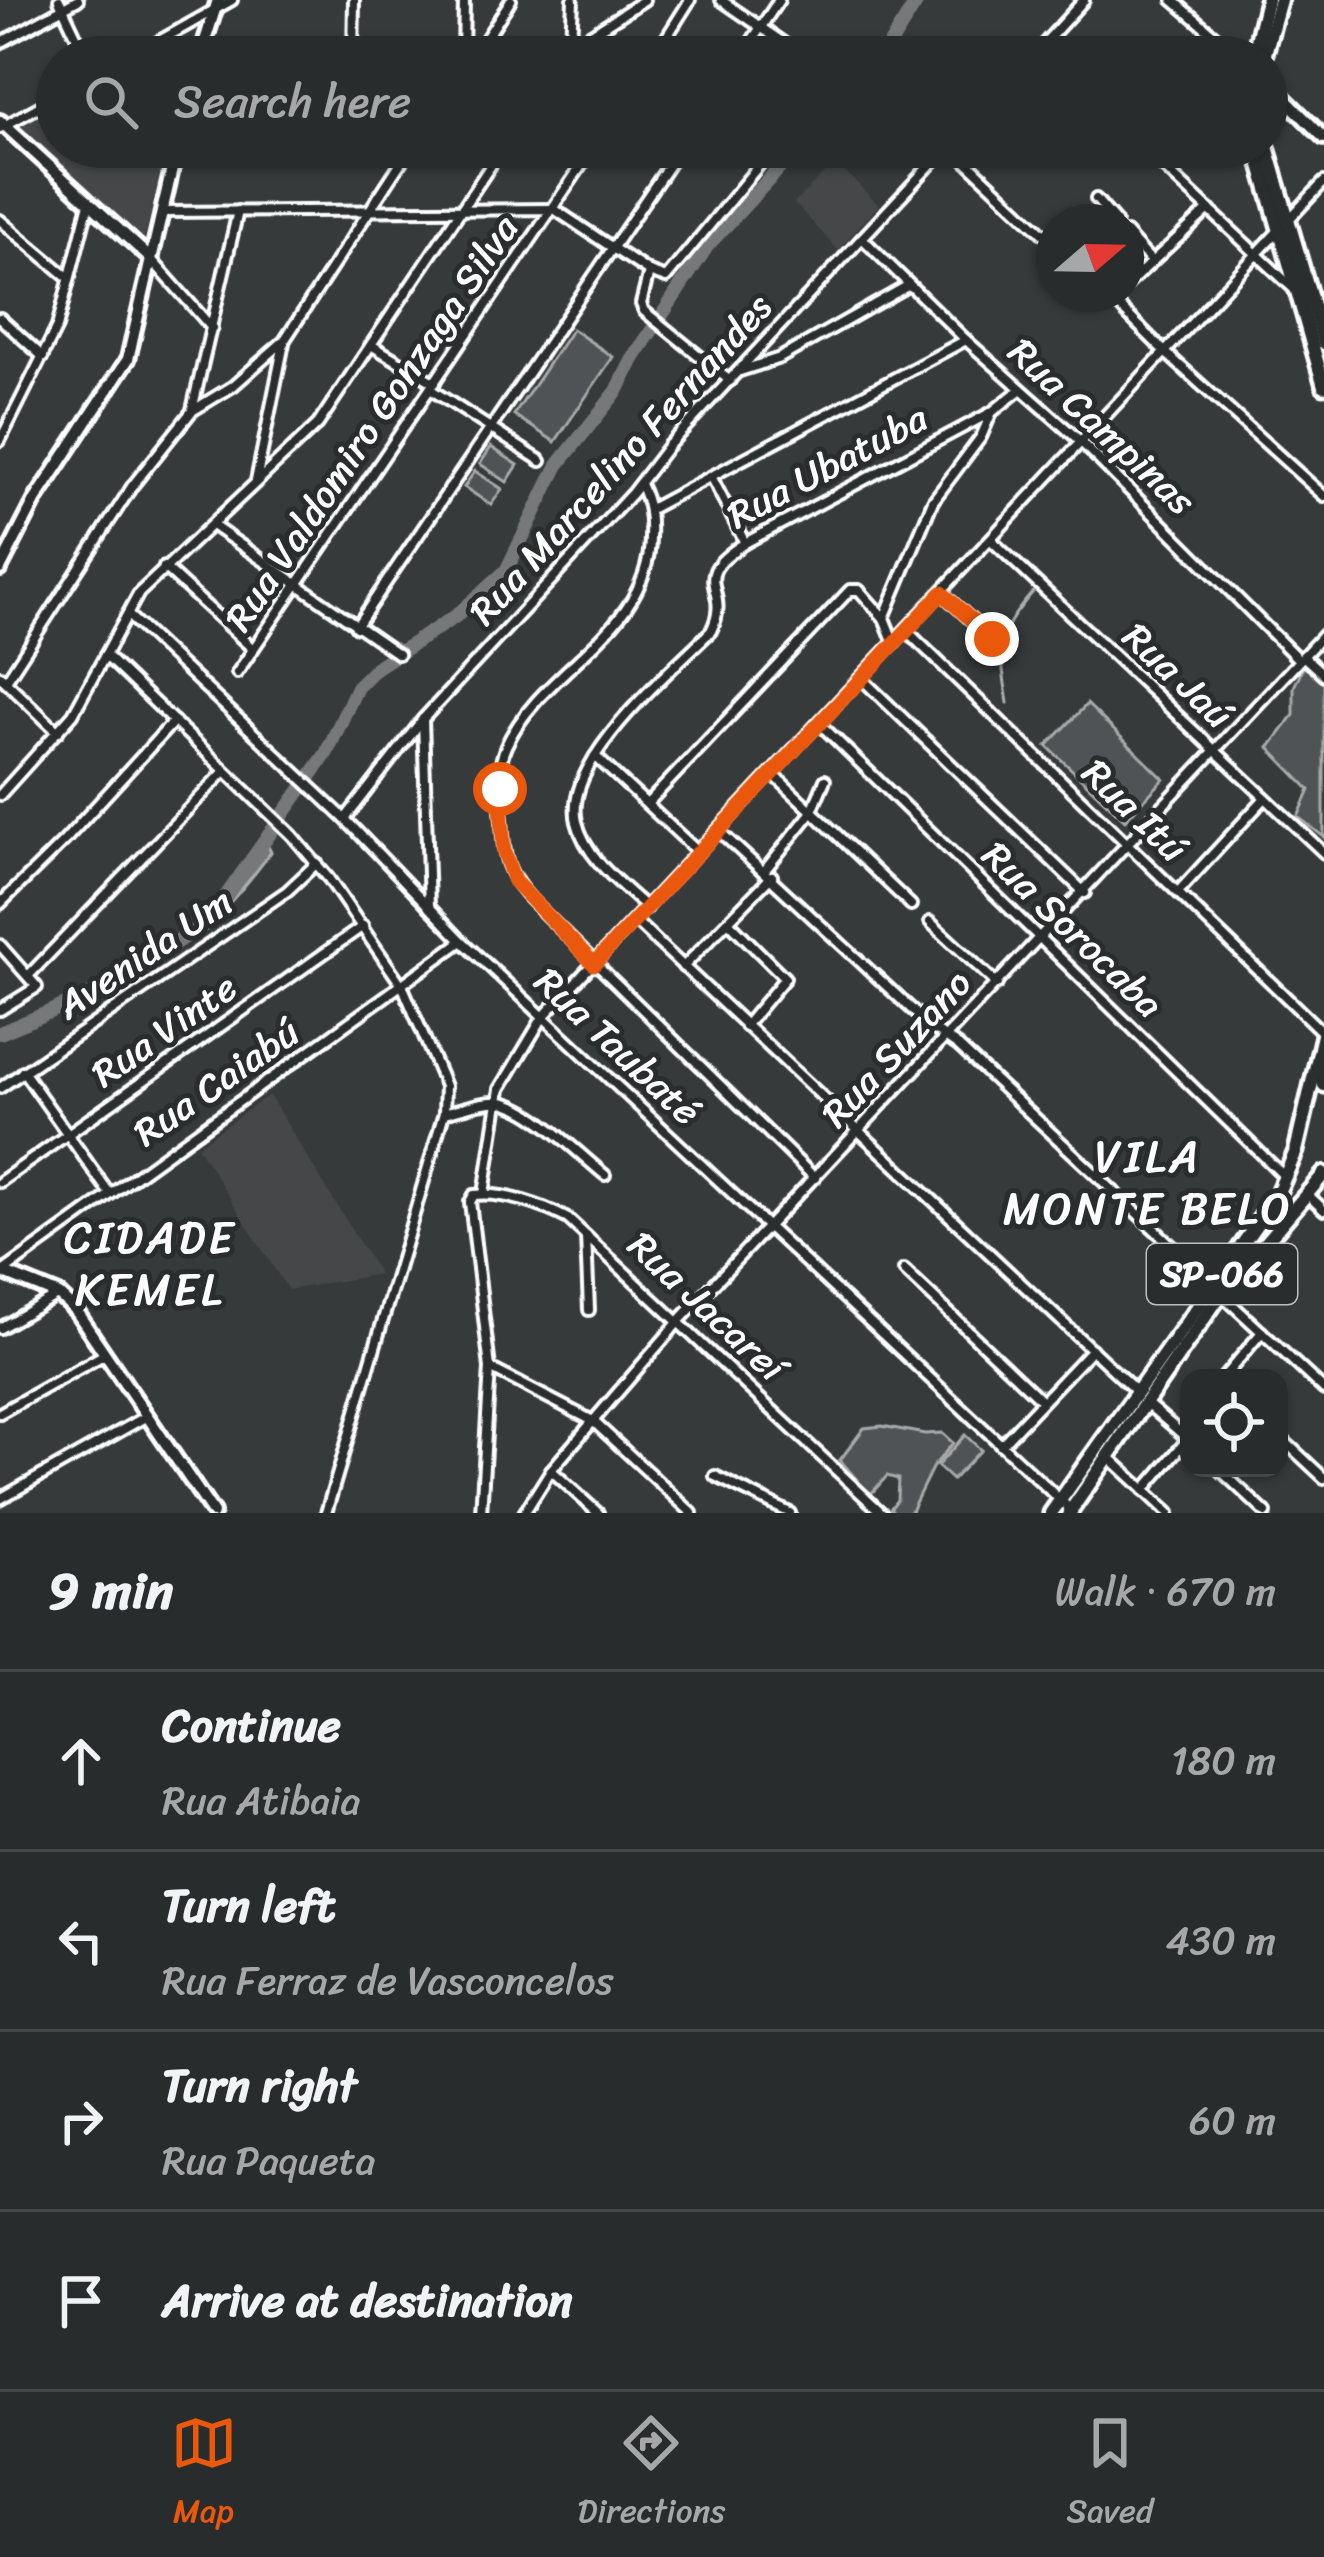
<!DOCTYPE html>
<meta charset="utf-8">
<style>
:root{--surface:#292c2c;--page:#353838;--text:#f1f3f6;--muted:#a5a7a9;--line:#454848;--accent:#ea580c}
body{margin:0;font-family:Sriracha,sans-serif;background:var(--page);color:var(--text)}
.controls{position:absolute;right:36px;bottom:36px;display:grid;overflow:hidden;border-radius:24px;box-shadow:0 3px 9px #0004}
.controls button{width:108px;height:108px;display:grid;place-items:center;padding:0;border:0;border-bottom:3px solid var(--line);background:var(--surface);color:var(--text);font:60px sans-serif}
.compass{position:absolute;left:1036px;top:204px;width:108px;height:108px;border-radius:50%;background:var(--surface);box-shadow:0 3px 9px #0004;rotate:70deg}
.stop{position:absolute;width:36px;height:36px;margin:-27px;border:9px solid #ea580c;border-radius:50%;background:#fff}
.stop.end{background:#ea580c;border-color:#fff;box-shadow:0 3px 12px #0008}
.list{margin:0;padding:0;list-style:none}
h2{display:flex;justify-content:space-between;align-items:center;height:156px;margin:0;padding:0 48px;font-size:51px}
h2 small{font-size:39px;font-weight:400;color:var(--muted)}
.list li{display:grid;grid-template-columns:78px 1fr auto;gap:36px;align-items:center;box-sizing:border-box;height:180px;padding:0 48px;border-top:3px solid var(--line)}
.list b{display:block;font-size:45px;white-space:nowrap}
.list p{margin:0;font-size:39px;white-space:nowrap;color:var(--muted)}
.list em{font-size:39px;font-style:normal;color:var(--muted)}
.icon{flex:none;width:66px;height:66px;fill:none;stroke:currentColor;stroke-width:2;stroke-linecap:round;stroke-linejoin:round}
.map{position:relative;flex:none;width:1324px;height:1513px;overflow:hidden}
.search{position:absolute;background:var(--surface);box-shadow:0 3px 9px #0004;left:36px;right:36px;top:36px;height:132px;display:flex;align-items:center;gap:30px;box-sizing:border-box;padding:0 42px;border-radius:66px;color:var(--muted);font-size:45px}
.sheet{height:876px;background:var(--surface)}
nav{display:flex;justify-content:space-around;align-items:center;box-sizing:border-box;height:168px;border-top:3px solid var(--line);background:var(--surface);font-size:33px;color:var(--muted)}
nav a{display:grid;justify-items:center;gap:6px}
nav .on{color:var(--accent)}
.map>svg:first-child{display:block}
.built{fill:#444748}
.green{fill:#505354;stroke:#a8a9aa;stroke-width:3}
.water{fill:#767879;stroke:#adaeaf;stroke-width:3}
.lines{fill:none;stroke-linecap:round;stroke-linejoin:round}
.stream{stroke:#adaeaf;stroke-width:3}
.river{stroke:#767879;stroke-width:14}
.street-casing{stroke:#fff;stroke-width:16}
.secondary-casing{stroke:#fff;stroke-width:20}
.primary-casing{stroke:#fff;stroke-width:21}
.street{stroke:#2a2d2e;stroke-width:8}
.secondary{stroke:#2a2d2e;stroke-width:10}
.primary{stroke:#2a2d2e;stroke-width:12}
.route{stroke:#ea580c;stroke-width:15}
.labels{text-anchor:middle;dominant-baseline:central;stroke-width:10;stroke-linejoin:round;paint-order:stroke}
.shield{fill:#2a2d2e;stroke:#bfc0c0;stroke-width:3}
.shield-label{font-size:36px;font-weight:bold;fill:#fff}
.street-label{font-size:39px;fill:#fff;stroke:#2a2d2e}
.quarter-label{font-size:45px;letter-spacing:3px;fill:#fff;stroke:#2a2d2e}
</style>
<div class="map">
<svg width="1324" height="1513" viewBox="0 0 1324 1513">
<rect width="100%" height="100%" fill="#373a3b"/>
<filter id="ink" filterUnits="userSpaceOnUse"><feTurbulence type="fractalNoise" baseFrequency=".00833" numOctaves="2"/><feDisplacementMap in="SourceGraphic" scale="24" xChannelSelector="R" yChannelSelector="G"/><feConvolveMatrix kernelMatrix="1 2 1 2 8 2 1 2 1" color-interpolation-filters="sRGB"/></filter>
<g filter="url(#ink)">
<g class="built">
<path d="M57 103V147L166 149 144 239 17 125Z"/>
<path d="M835 162 879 205 838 250 794 203Z"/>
<path d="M269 1095 379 1274 288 1290 197 1146Z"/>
</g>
<g class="green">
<path d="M572 329 613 357 555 442 514 415Z"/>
<path d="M491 447 518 465 507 482 480 464Z"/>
<path d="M475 471 502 489 491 505 464 487Z"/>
<path d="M1303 667 1324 679V837L1298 817 1310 790 1269 748 1294 715V687Z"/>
<path d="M1087 704 1164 779 1125 820 1047 746Z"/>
<path d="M882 1426 925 1434 942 1433 953 1443 932 1468 910 1513H895L890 1509 897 1500 898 1479 887 1476 870 1495 840 1460 864 1428Z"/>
<path d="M965 1435 981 1450 952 1480 937 1466Z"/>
</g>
<path class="water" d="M267 844 271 852C240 894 210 928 165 955L164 952C213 923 237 892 267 844Z"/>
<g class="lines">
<path class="stream" d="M1008 703C999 644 994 637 1033 592"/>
<g class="river">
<path d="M882 57 918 0"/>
<path d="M0 1033 94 993 207 923 326 754 357 687 377 667 456 616 506 571 558 465 617 391 633 359 708 245 799 147"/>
</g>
<defs>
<g id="street">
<path d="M59 0 86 57"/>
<path d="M721 0 804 57"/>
<path d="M1173 0 1240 57"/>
<path d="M571 42 588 36 644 0"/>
<path d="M0 43 78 0"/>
<path d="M131 57 232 0"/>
<path d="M353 57 354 0"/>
<path d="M463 57 464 0"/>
<path d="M474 57 511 0"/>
<path d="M562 57 571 42 573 0"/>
<path d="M654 57 690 0"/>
<path d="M741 57 779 0"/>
<path d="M1032 57 1084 0"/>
<path d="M0 128 57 97"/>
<path d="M951 147 1054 244"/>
<path d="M1142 147 1294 289"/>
<path d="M1096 199 1116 222"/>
<path d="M162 212 554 209 649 272 666 278 774 147"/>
<path d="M0 220 69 278"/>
<path d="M1126 233 1152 262"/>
<path d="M862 238 966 340 1080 441 1299 660"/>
<path d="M151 259 212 328"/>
<path d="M649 272 641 304 644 311 730 381"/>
<path d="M1126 286 1209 209"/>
<path d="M1107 294 1165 352 1324 496"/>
<path d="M0 318 43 357"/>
<path d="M371 345 435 383"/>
<path d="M740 371 780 358 909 285"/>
<path d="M430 389 541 461"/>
<path d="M192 410 238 211"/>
<path d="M0 441 57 327 89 203"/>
<path d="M712 478 745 543"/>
<path d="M256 481 284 343"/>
<path d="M640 484C649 502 651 518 650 538 649 632 541 668 506 746 496 768 500 797 502 820 504 860 506 873 534 903L815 1178"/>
<path d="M650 509 966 340"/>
<path d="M212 525 398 654"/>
<path d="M991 540 1324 853"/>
<path d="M164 567 253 649"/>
<path d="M942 593 992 639"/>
<path d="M128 615 345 819 462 941 1073 1512"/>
<path d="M884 618 933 501 981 437 991 414"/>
<path d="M356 627 681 147"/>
<path d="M906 630 1322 1032"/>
<path d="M105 655 292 835 329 879 403 987 445 1086 444 1113 326 1513"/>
<path d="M1303 656 1324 675"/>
<path d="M237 673 594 147"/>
<path d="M0 676 58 732"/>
<path d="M861 678 1085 893"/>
<path d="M6 681 133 485 192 411 233 386 284 341 411 147"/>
<path d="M423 719 429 907"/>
<path d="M819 723 1285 1177"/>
<path d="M595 756 698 852"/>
<path d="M773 774 911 905"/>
<path d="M0 795 73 714 139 593 318 424 503 147"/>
<path d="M647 804 850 590H859L884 618 894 643"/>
<path d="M345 819 423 719 632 493 668 446 947 147"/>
<path d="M719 831 932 1028 958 1046 1213 1284"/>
<path d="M765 870 811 813 825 780"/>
<path d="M1178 892 1265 798"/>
<path d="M0 904 65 840 174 721"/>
<path d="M647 908C621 884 586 859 577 822 562 761 671 671 711 631 734 586 684 581 745 543L992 412 1021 389"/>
<path d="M635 921 1137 1392"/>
<path d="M728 921 785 978 745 1026"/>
<path d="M930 922 997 984"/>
<path d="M0 945 37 987 0 1010"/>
<path d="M683 967 772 876"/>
<path d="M29 975 224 772"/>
<path d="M23 1071 110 1194"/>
<path d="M0 1088 287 891 317 863"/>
<path d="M444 1113C461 1109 484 1100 501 1102 533 1107 579 1154 605 1175"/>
<path d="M0 1182 363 926"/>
<path d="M484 1194 500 1089 543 1017 1324 182"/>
<path d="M1307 1194 1324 1210"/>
<path d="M586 1236 589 1310"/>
<path d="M904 1270 1042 1401"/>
<path d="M4 1271 462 941"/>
<path d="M1221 1294 1324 1390"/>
<path d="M0 1328 57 1295"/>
<path d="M490 1368 593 1421 692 1513"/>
<path d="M1223 1378 1262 1332"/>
<path d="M1146 1403 1189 1440"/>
<path d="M0 1413 105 1354"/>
<path d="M1279 1436 1324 1478"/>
<path d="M1001 1445 1092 1349"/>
<path d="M1109 1457 1169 1513"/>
<path d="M1218 1468 1266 1513"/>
<path d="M551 1470 598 1513"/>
<path d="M715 1476 790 1513"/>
<path d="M1144 1490 1188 1439"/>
<path d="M0 1499 147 1416"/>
<path d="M481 1513 490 1368 470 1202 474 1195C505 1192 541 1205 568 1219L882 1513"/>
<path d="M524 1513 551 1470 680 1320 1324 634"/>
</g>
<g id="secondary">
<path d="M200 57 218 0"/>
<path d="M1267 81 1324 138"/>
<path d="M0 121 151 259"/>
<path d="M0 569 36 499 128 359 177 147"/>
<path d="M0 1271 59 1295 76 1311 213 1513"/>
</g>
<g id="primary">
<path d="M1253 57 1267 0"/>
<path d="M1264 57 1280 0"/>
<path d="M1256 147 1324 386"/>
<path d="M1267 147 1324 343"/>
<path d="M1319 1062 1324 1085"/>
<path d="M1051 1513 1276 1197 1296 1151 1324 1031"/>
<path d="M1069 1513 1221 1294 1324 1174"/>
</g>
</defs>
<use href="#street" class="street-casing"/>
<use href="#secondary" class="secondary-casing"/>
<use href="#primary" class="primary-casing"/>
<use href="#street" class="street"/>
<use href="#secondary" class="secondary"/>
<use href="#primary" class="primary"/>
</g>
</g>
<g class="lines" filter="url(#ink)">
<path class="route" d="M500 789 504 852 514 881 594 964 942 593 992 639"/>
</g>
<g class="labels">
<rect class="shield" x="1147" y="1244" width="150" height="60" rx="9"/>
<g class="shield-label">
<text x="1222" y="1274">SP-066</text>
</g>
<g class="street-label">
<text transform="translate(371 423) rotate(-56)">Rua Valdomiro Gonzaga Silva</text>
<text transform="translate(1102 426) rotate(43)">Rua Campinas</text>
<text transform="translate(620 459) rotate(-48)">Rua Marcelino Fernandes</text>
<text transform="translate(827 466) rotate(-28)">Rua Ubatuba</text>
<text transform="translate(1178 675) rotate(43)">Rua Jaú</text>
<text transform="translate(1135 810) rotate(44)">Rua Itú</text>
<text transform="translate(1073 929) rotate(44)">Rua Sorocaba</text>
<text transform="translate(144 953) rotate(-34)">Avenida Um</text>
<text transform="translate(164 1030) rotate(-35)">Rua Vinte</text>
<text transform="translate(618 1046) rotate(43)">Rua Taubaté</text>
<text transform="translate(896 1048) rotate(-47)">Rua Suzano</text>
<text transform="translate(216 1082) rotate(-35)">Rua Caiabú</text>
<text transform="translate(707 1306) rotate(43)">Rua Jacareí</text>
</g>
<g class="quarter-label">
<text x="1148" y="1157">VILA<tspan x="1148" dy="52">MONTE BELO</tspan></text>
<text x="150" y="1238">CIDADE<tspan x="150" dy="52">KEMEL</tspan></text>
</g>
</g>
</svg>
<div class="controls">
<button><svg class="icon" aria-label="locate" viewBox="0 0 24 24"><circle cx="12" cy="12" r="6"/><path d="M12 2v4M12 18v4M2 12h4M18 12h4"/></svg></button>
</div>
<svg class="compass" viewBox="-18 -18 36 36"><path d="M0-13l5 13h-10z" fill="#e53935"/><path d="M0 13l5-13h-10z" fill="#a5a7a9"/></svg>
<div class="stop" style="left:500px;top:789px"></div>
<div class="stop end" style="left:992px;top:639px"></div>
<div class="search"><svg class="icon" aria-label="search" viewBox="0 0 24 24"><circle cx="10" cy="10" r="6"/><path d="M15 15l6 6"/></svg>Search here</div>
</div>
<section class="sheet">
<h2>9 min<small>Walk · 670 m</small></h2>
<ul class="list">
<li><svg class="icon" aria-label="ahead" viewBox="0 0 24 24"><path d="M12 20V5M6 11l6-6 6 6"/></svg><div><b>Continue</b><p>Rua Atibaia</p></div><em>180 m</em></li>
<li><svg class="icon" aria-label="left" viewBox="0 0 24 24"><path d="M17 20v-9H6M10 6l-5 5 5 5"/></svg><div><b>Turn left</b><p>Rua Ferraz de Vasconcelos</p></div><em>430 m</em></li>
<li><svg class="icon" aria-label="right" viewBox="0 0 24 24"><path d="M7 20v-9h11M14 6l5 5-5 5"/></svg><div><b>Turn right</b><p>Rua Paqueta</p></div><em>60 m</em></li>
<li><svg class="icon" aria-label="arrive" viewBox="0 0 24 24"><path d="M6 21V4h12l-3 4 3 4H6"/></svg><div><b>Arrive at destination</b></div></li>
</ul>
</section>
<nav>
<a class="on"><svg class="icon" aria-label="map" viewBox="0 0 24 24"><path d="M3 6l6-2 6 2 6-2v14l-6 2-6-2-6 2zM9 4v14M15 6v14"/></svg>Map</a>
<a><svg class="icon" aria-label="directions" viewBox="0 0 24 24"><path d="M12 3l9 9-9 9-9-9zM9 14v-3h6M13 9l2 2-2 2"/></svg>Directions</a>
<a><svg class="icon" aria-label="saved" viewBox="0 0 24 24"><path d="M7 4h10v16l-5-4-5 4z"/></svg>Saved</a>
</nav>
